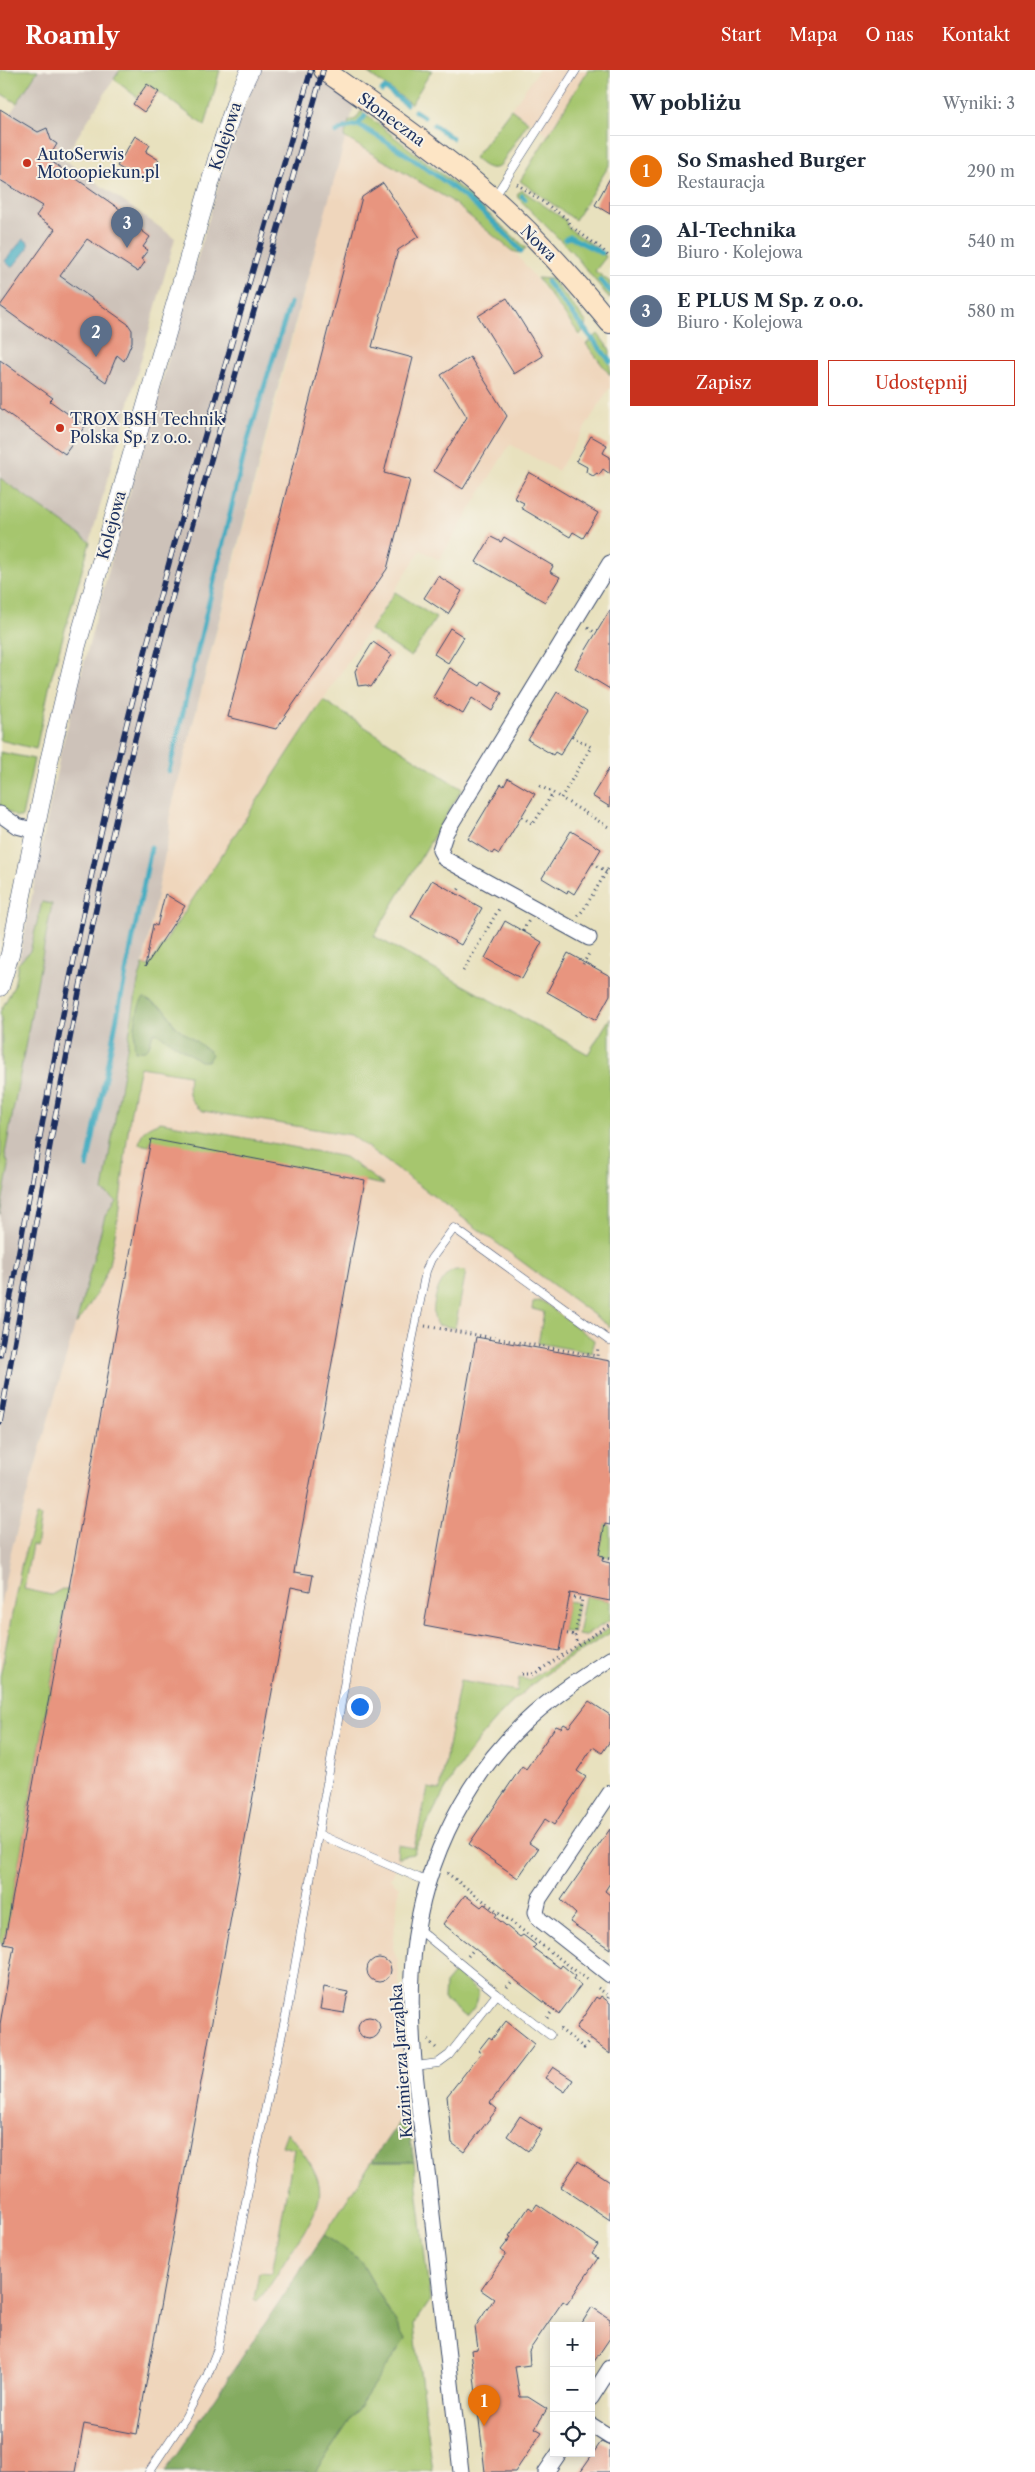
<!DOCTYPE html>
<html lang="pl">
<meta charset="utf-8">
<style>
:root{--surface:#fff;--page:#f2f2f3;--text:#1f2937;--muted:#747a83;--line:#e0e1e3;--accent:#c8321e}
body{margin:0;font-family:"Libre Caslon Text",serif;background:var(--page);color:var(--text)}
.controls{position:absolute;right:15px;bottom:15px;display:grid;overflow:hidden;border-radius:0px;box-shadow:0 2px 12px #0003}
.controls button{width:45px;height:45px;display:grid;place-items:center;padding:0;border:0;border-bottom:1px solid var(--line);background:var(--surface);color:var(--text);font:25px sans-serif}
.you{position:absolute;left:359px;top:1636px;width:18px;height:18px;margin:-12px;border:4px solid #fff;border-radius:50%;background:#1a73e8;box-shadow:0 0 0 8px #1a73e833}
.badge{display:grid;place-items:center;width:32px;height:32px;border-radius:50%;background:var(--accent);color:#fff;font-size:16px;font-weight:700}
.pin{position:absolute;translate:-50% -41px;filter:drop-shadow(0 1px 2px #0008)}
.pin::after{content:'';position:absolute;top:26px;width:18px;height:15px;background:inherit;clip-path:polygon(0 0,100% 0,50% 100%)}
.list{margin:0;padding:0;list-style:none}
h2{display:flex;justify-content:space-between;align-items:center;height:65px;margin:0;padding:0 20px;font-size:21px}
h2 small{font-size:16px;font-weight:400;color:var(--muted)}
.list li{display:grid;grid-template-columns:32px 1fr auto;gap:15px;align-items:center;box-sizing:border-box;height:70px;padding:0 20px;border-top:1px solid var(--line)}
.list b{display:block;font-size:19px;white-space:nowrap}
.list p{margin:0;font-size:16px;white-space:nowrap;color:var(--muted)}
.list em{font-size:16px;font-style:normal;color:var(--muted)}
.actions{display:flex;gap:10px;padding:15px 20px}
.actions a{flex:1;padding:11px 0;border:1px solid var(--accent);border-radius:0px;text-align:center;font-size:18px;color:var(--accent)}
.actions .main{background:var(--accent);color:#fff}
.icon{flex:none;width:28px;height:28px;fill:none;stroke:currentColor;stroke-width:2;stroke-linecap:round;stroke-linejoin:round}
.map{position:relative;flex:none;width:610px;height:2402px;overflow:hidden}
header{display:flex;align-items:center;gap:30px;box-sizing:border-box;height:70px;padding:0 25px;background:var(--accent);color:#fff}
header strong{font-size:24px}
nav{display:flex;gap:28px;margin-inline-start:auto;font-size:18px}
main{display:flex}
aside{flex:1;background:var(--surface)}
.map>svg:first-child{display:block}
.built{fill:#efd6bc}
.industrial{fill:#cdc2b9}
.green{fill:#a6c66e;stroke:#607a66;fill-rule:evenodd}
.forest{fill:#84ab61;stroke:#506d60}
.water{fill:#40aac0;stroke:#2e6c8f}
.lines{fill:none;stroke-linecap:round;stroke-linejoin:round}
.stream{stroke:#40aac0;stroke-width:5}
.building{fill:#e8957f}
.service-casing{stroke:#3a4a6c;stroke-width:9}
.minor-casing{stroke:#3a4a6c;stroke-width:17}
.tertiary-casing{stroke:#3a4a6c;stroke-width:19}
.secondary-casing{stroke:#3a4a6c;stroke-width:22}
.path{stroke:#3a4a6c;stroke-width:3;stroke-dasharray:1 4;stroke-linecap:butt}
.service{stroke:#fff;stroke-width:8}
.minor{stroke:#fff;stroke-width:15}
.tertiary{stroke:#fff;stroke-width:18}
.secondary{stroke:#fde5c5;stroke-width:20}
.rail-casing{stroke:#1b2f5e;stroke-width:5.5}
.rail{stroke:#f7f3e8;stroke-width:4;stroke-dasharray:11;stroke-linecap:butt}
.poi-dot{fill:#c8321e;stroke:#f7f3e8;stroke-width:2}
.labels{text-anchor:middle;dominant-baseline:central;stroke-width:4;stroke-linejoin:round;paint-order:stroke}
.street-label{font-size:16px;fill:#1b2f5e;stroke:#f7f3e8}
.poi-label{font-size:16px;fill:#1b2f5e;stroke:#f7f3e8;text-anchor:start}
</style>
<header>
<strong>Roamly</strong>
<nav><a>Start</a><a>Mapa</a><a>O nas</a><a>Kontakt</a></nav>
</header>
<main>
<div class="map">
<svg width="610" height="2402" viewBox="0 0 610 2402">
<rect width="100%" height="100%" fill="#f7f3e8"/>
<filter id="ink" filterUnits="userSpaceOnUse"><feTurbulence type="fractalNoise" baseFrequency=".02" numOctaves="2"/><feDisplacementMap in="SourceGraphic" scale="10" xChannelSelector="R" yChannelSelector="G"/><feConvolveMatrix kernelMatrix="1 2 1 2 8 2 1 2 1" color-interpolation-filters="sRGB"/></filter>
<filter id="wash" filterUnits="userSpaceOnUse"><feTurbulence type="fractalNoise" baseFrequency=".0096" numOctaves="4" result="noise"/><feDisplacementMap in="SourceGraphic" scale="20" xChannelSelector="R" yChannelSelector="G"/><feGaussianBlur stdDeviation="1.12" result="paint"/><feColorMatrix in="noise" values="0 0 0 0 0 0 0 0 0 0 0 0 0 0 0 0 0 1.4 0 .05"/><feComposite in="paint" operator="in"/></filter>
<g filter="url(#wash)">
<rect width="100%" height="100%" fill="#e8e1be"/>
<g class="built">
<path d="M539 0H610V94L575 150 520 111 547 64 511 39Z"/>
<path d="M344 67 450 130 515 182 610 305V317L558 401 510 374 439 490 421 480 149 896 143 895 169 764 171 740Z"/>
<path d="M138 912 351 1065 610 1257V1563L540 1609 496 1649 452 1707 436 1735 413 1784 401 1786 390 1809 399 1817 393 1878 398 1891 406 2042 165 2402H0V1537L10 1485 62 1301 103 1121Z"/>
</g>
<g class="industrial">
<path d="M38 0H120L63 89 175 168 90 472 0 408V60Z"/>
<path d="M258 0H307L355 33 283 298 171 740 169 764 143 895 138 912 103 1121 116 1130 105 1146 90 1203 10 1485 0 1537V942L14 916 61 680 121 453 235 58Z"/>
</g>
<g class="green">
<path d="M0 0H38L17 33 0 23Z"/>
<path d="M120 0H220L205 56 148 14 138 28 114 9Z"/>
<path d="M364 0H432L411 34Z"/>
<path d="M588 0H610V94L575 150 520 111Z"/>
<path d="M511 39 528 52 499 97C489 101 482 95 474 88Z"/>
<path d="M361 41 464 121 526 178 520 183 512 181 450 130 344 67 349 51 356 49Z"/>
<path d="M522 120 565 150 568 158 603 182 606 187 595 201 610 212V229L573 183 518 128 517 124Z"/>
<path d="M537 208 552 209 587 253 580 265Z"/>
<path d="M598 264 610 280V305L586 274Z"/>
<path d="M0 408 90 472 51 609 36 679 0 670Z"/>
<path d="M395 522 436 548 411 587 370 560Z"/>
<path d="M323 630 462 719 374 866 588 984 610 948V1257L351 1065 203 1041C188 1032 187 1022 189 1005L140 997C123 1061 125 1129 109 1194 103 1215 89 1237 76 1254L105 1146 116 1131 103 1121 138 912 143 895 149 896ZM144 928 168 944 171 951 180 960 153 963 149 976Z"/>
<path d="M0 682 34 689 22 747H16L0 736Z"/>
<path d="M42 832 52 834 5 1084 9 1096 0 1144 2 958 0 942 14 916 18 894 30 881Z"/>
<path d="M161 1052 345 1087 384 1115 151 1070 149 1076 139 1074C141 1060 148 1056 161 1052Z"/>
<path d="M456 1200 466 1201 455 1258 437 1255C428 1242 438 1203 456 1200Z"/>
<path d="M538 1231H542L594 1270 592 1283 538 1273 544 1242 532 1239 533 1233Z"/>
<path d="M36 1446 41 1447 36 1476 32 1475 24 1519 51 1525 62 1519 68 1520 4 1874 0 1873V1607L22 1492Z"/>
<path d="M605 1454 610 1455V1487L599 1485Z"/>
<path d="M585 1526 610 1531V1550L585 1566 578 1565Z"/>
<path d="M568 1531 578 1533 573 1563 563 1561Z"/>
<path d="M610 1558V1563C587 1578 561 1592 539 1609 479 1656 444 1715 413 1784L401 1786 400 1788 397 1787 398 1775 414 1778 428 1718 440 1720 460 1611 517 1621 519 1608 529 1610Z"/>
<path d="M455 1902 478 1922C479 1933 473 1939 466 1947L444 1929 445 1914Z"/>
<path d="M287 2062C333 2118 327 2127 290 2183 280 2199 270 2218 257 2231L254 2229 259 2202 272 2203 294 2079 282 2076Z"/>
<path d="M372 2091H414L430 2231 414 2255 433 2402H315L405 2269 360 2190 324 2165Z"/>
</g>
<g class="forest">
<path d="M144 928 166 940 174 955 209 981 212 984 208 991H200L156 962 153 963 149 976 145 980 135 981C133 969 135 936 144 928Z"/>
<path d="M406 2042 414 2091H372Z"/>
<path d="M324 2165 360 2190 405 2269 315 2402H165Z"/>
</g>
<path class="water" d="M23 169 28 172V178L12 198 5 191Z"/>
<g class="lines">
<g class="stream">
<path d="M382 21 385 18 406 34"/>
<path d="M415 41 424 47"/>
<path d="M358 55C412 85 481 134 521 181"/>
<path d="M434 55 452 68"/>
<path d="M336 63 344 58 358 55 365 46"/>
<path d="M522 126 525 129"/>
<path d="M565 169 570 167 602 183"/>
<path d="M600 210 610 221"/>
<path d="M547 212 610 291"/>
<path d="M169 701 246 376 290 233"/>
<path d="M87 1097 151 778"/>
</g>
</g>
<g id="blocks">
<g class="building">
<path d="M147 14 159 22 144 42 133 34Z"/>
<path d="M0 39 38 62 47 58 51 70 57 74 48 89 131 147 129 151 150 167 143 177 148 180 141 189 145 192 138 202 87 169 60 206 128 254 132 260V272L124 291 117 285 106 312 0 236 55 159 36 146 43 136 0 110Z"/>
<path d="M135 66 150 75 146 82 159 90 145 113 117 96Z"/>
<path d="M610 108V144L595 135Z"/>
<path d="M383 113 419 166 398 180 372 277 413 288 384 403 410 410 387 499 276 659 228 647 362 127Z"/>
<path d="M507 228 543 286 514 304 478 246Z"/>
<path d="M470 287 507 346 463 419 434 401 467 347 441 305Z"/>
<path d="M0 290 53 328 50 331 85 356 65 384 0 338Z"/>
<path d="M591 366 607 375 603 383 610 387V404L603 399 599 405 597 403 593 406 586 402 587 397 576 391Z"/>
<path d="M529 402 598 443 583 468 573 462 570 467 521 438 524 433 514 428Z"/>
<path d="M491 467 501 472 504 467 553 496 550 502 560 507 545 532 476 492Z"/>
<path d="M438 506 462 521 448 544 424 528Z"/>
<path d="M610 540V619L575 598Z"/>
<path d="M450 558 464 567 448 593 434 584Z"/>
<path d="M373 572 392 585 371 617 366 615 358 616 355 601Z"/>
<path d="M450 598 480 616 483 611 502 623 492 641 472 628 463 644 433 627Z"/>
<path d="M557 622 587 641 560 685 555 682 553 685 528 670Z"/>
<path d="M610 697V737L592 726Z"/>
<path d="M508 708 535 724 499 784 494 781 492 784 468 769 501 714 504 716Z"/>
<path d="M571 761 601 779 574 824 568 820 567 823 542 808Z"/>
<path d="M432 810 482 838 461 875 411 847Z"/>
<path d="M165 824 185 836 145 897 153 854 157 856Z"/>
<path d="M505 851 542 872 522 909 485 888Z"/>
<path d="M568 883 610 906V925L596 950 547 922Z"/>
<path d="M151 1069 365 1110 294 1502 313 1505 310 1521 291 1517 137 2364 84 2354 75 2402H0V1954L14 1876 4 1874Z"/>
<path d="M476 1267 610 1291V1455L605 1454 599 1485 603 1486 602 1491 610 1493V1531L570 1523 559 1581 424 1556Z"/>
<path d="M589 1631 610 1645V1671L602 1683 593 1677 577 1701 586 1707 554 1755 545 1749 529 1773 538 1779 518 1808 469 1774 522 1696 526 1699 556 1656 561 1658 564 1654 569 1657Z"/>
<path d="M610 1759V1813L605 1821 610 1825V1879L570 1852 576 1844 561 1830Z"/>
<path d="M465 1825 481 1837 484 1834 497 1844 495 1847 520 1867 523 1865 536 1875 533 1878 560 1898 562 1895 575 1906 573 1909 581 1915 559 1944 443 1854Z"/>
<circle cx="379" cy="1900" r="12"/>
<path d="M324 1917 348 1922 344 1943 320 1939Z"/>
<path d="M601 1926 610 1933V1984L576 1958 596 1927 599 1929Z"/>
<circle cx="369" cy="1958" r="11"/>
<path d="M506 1951 535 1974 490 2033 497 2039 464 2082 452 2073 447 2026 481 1983 478 1981 489 1967 492 1969Z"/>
<path d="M553 1997 573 2010 565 2022 545 2008Z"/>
<path d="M520 2046 542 2060 528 2081 507 2066Z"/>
<path d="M578 2091 610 2112V2150L561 2117Z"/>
<path d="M537 2134 598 2175 592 2184 598 2188 567 2234 563 2231 529 2281 530 2295 515 2297 520 2327H528L547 2339 535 2358 542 2362 515 2402H485L471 2280 478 2279 475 2257 494 2229 481 2220 506 2184 501 2180 511 2167 509 2166 529 2137 533 2140Z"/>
<path d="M592 2237 610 2249V2268L591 2296V2256H580Z"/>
<path d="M601 2372 610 2376V2402H580Z"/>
</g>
</g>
</g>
<g filter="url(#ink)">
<use href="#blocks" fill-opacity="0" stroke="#3a4a6c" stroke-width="1"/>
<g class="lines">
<defs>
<g id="service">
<path d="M494 128 576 0"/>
<path d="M318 1764 428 1812"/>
<path d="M417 1858 497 1924"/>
<path d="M416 1996 438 1993 449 1985 497 1924 550 1965"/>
<path d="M149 2402 185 2348 207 2306 218 2278 252 2100 288 1936 352 1570 426 1201 431 1189 454 1158 610 1271"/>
</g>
<g id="minor">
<path d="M0 744 17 756 36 761"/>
<path d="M589 868 445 789 440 780 446 762 610 493"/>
<path d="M610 1723 539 1829 536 1842 539 1849 610 1905"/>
<path d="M591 2328 610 2298"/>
<path d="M591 2355 610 2367"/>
<path d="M461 2402C450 2304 439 2207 428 2109 420 2042 408 1972 412 1904 417 1806 460 1709 534 1644 558 1623 584 1606 610 1589"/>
<path d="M546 2402 559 2383"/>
</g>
<path id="tertiary" d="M0 917 10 884 50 687 77 575 220 79 238 25 250 0"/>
<path id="secondary" d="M324 0C382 41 440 81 493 128 536 166 574 209 610 253"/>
</defs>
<use href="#service" class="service-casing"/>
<use href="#minor" class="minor-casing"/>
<use href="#tertiary" class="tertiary-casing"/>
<use href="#secondary" class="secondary-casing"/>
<g class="path">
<path d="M517 114 566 148 572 157 602 179 610 188"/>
<path d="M588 558 596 563"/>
<path d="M572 666 591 677 561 728 610 758"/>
<path d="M540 716 553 723"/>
<path d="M522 747 533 754 553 723 561 728"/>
<path d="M593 793 607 802"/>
<path d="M456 824 461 816"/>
<path d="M578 846 584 839 610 796"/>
<path d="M523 861 529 850"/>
<path d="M583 894 590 882"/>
<path d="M463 901 500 837"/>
<path d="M425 1256 597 1286 598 1277"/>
<path d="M603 1488 610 1489"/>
<path d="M569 1527 582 1529 575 1565 577 1575"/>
<path d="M562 1563 575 1565"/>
<path d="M522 1604H534L610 1554"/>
<path d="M447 1803 589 1911"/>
<path d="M468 1886 474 1879"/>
<path d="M507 1917 514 1909"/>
<path d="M598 1918 609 1926 607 1930"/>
<path d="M547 1948 553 1940"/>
<path d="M560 1959 584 1978 591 1969"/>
<path d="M428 1970 437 1979"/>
</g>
<use href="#service" class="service"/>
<use href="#minor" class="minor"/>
<use href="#tertiary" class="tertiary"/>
<use href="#secondary" class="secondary"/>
<defs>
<g id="rail">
<path d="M0 1285C37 1084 71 883 119 685 175 455 246 228 311 0"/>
<path d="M0 1352C39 1139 74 925 124 714 182 474 257 238 323 0"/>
</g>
</defs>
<use href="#rail" class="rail-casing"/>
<use href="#rail" class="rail"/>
</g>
</g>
<g class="poi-dot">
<circle cx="27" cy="93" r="5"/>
<circle cx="60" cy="358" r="5"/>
</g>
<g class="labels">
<g class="street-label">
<text transform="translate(392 49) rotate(36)">Słoneczna</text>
<text transform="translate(225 66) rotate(-72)">Kolejowa</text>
<text transform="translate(539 173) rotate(45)">Nowa</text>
<text transform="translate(111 455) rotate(-75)">Kolejowa</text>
<text transform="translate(401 1991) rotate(-94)">Kazimierza Jarząbka</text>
</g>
<g class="poi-label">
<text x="37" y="84">AutoSerwis<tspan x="37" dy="18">Motoopiekun.pl</tspan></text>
<text x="70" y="349">TROX BSH Technik<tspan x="70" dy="18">Polska Sp. z o.o.</tspan></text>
</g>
</g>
</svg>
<div class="controls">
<button>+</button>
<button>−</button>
<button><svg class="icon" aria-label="locate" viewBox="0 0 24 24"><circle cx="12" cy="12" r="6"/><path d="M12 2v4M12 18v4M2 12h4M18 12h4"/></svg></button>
</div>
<div class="you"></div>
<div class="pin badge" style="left:484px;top:2356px;background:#e8710a">1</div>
<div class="pin badge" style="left:96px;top:287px;background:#5c6f8a">2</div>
<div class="pin badge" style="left:127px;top:178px;background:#5c6f8a">3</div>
</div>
<aside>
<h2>W pobliżu<small>Wyniki: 3</small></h2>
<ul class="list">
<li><span class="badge" style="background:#e8710a">1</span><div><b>So Smashed Burger</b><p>Restauracja</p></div><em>290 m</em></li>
<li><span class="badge" style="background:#5c6f8a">2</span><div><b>Al-Technika</b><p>Biuro · Kolejowa</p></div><em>540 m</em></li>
<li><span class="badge" style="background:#5c6f8a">3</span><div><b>E PLUS M Sp. z o.o.</b><p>Biuro · Kolejowa</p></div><em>580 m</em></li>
</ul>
<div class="actions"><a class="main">Zapisz</a><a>Udostępnij</a></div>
</aside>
</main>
